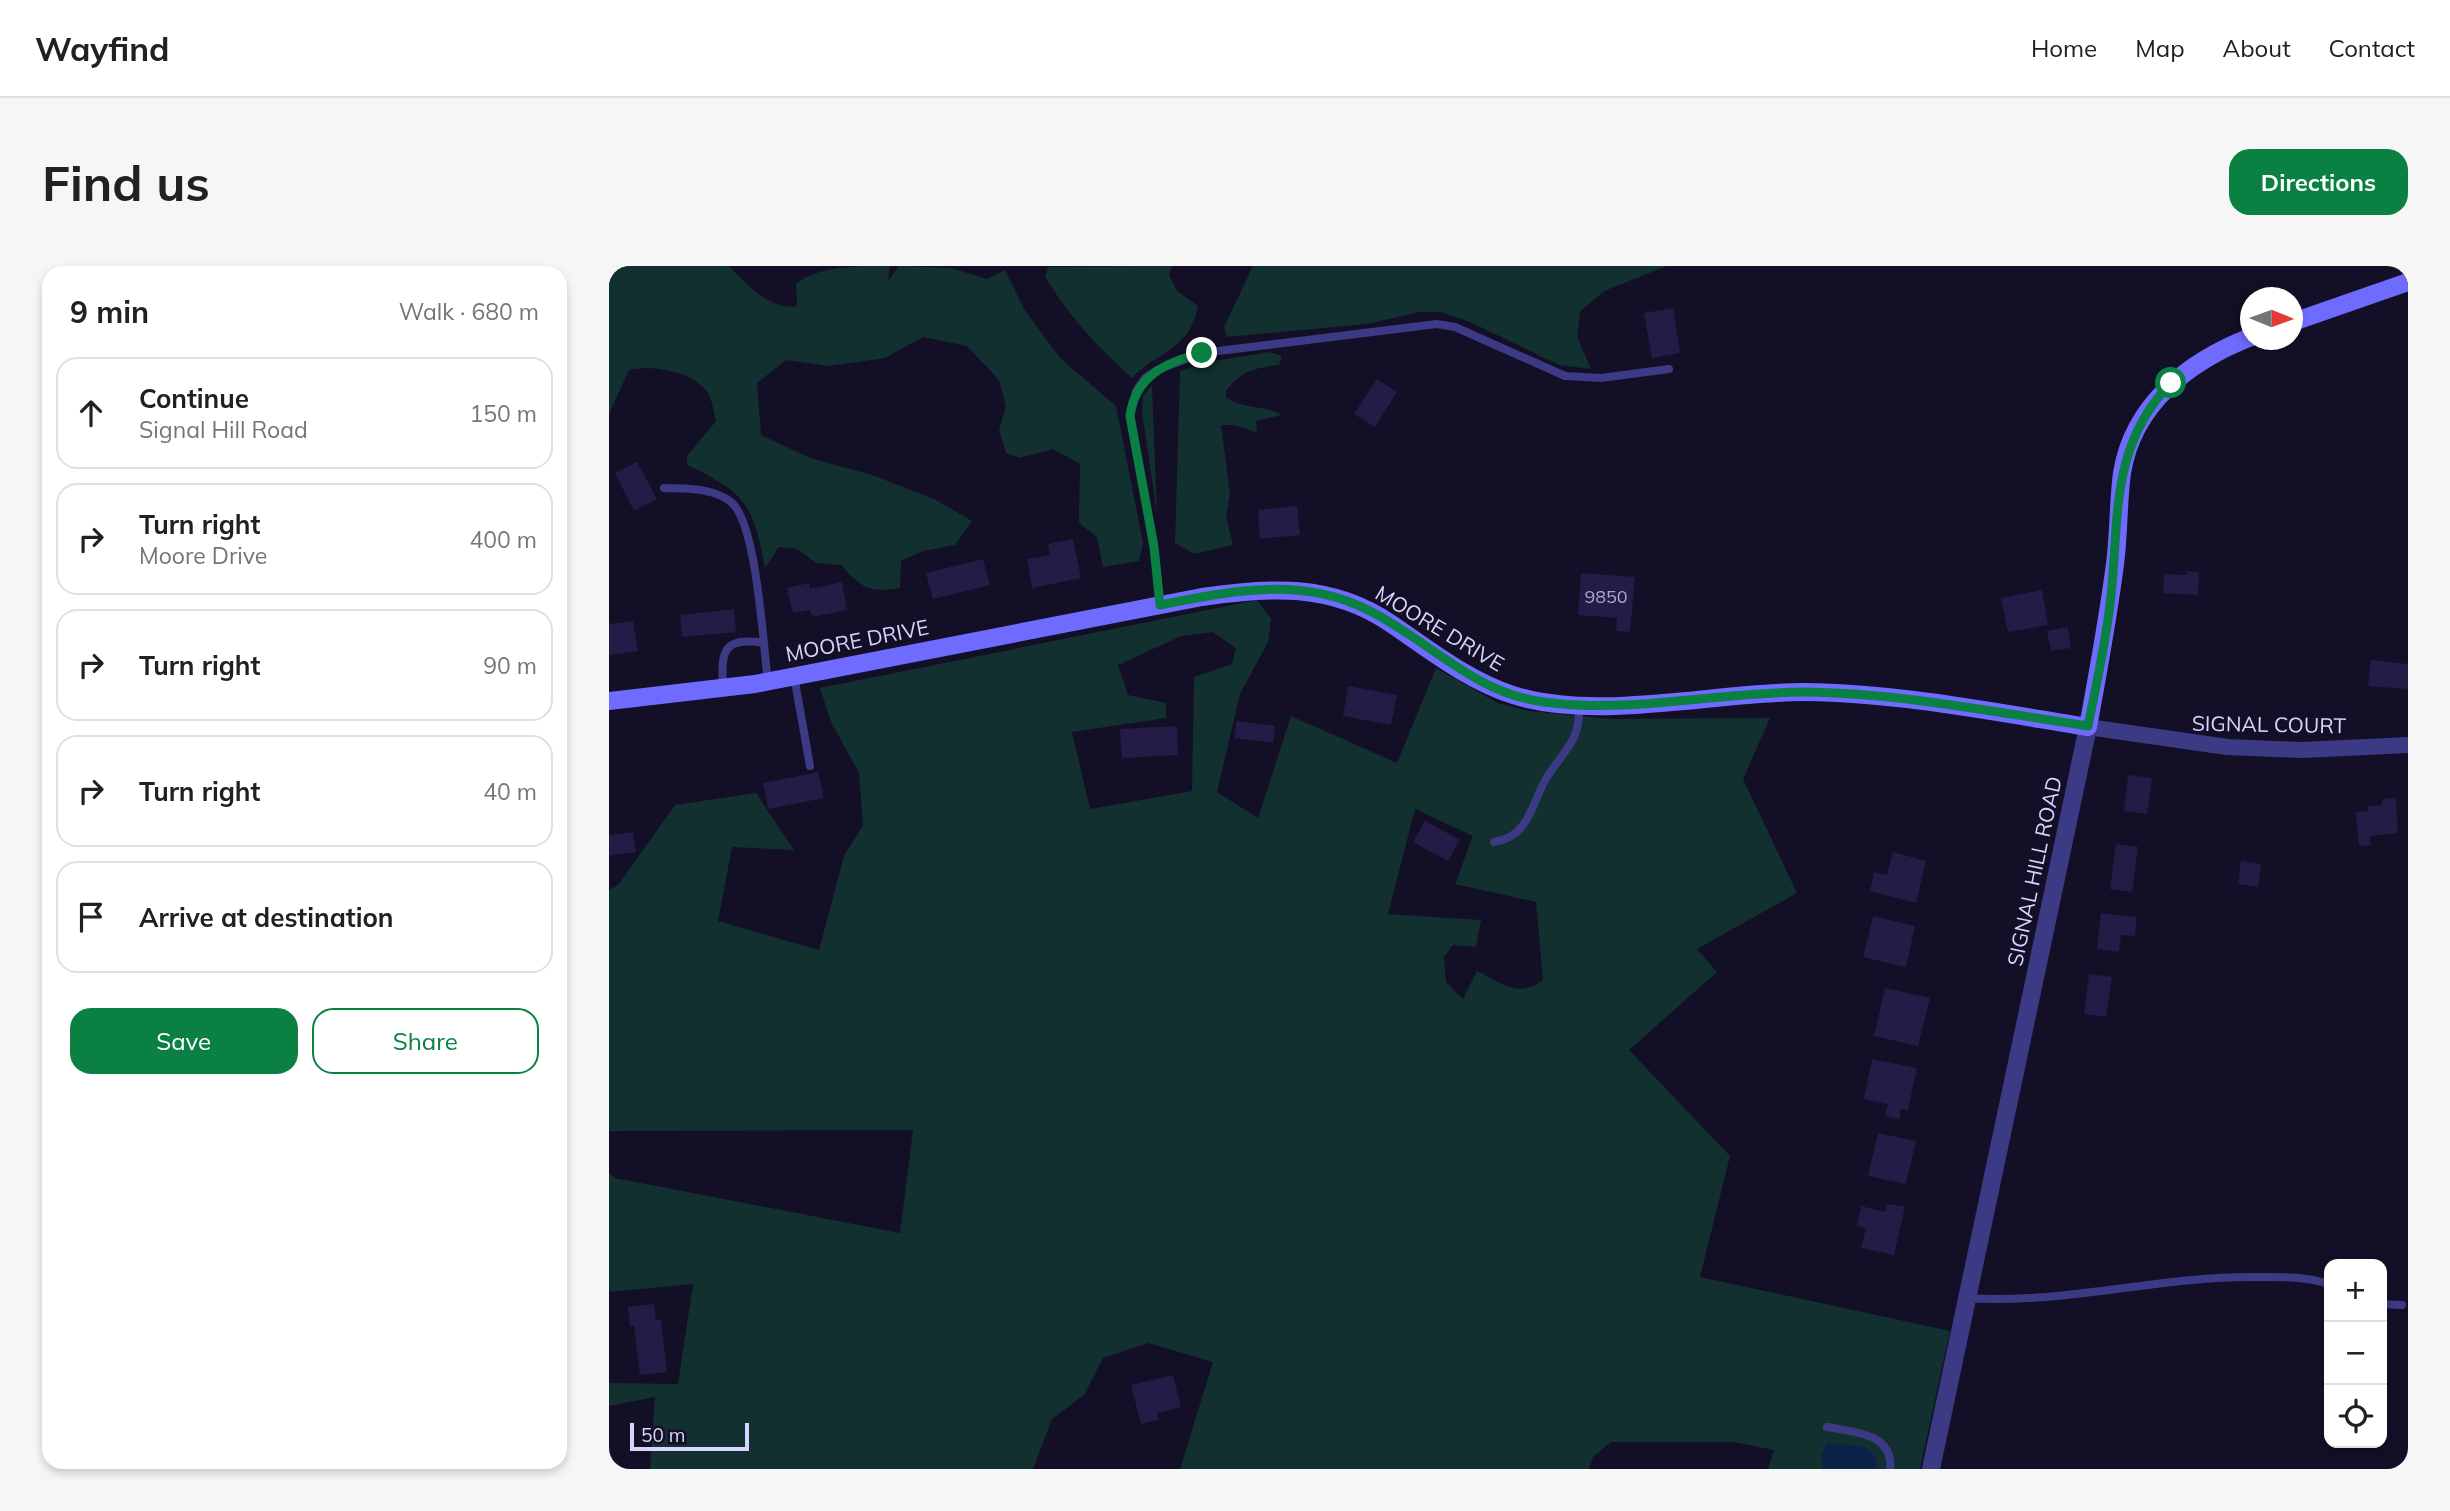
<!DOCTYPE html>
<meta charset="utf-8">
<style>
:root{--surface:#fff;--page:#f6f6f6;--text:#202124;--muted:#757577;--line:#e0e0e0;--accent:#0b8043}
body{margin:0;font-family:Mulish,sans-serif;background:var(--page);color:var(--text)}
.controls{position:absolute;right:21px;bottom:21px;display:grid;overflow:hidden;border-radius:14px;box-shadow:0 4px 10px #0003}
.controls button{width:63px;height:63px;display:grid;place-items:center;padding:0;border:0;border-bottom:2px solid var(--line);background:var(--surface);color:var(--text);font:35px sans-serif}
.compass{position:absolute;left:1631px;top:21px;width:63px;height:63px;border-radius:50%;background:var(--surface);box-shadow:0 4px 10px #0003;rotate:91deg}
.scale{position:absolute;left:21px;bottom:18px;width:119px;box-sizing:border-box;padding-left:7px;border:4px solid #d9d4ff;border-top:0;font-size:19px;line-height:24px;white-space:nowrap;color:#d9d4ff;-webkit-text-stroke:5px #130f26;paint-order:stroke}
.stop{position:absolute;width:21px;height:21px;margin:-16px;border:5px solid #0b8043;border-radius:50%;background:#fff}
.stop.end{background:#0b8043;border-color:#fff;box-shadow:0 2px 7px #0008}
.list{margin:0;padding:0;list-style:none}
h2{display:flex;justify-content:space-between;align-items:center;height:91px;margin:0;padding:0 28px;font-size:30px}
h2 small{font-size:23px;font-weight:400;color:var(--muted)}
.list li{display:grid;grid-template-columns:46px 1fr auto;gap:21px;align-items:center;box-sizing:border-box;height:112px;margin:0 14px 14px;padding:0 14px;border:2px solid var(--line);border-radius:21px}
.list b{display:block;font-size:26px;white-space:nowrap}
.list p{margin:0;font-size:23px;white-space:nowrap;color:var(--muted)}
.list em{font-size:23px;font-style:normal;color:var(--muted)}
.actions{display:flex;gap:14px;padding:21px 28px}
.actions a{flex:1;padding:16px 0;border:2px solid var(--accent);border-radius:21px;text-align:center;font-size:24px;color:var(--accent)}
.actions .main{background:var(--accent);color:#fff}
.icon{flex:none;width:38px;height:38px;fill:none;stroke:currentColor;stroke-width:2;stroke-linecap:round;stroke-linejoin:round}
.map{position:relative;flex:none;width:1799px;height:1203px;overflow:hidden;border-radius:21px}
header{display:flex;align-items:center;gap:42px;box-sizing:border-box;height:98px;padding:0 35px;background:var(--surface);border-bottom:2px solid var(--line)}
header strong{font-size:33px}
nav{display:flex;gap:38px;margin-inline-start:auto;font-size:24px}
.intro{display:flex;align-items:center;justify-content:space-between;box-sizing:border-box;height:168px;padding:0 42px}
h1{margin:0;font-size:49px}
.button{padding:18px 32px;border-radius:21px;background:var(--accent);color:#fff;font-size:24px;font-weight:700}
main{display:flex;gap:42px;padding:0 42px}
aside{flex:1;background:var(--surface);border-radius:21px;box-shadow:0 4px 10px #0003}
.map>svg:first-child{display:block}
.green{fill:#12302f;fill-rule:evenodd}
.water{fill:#0c2248}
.building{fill:#241b47}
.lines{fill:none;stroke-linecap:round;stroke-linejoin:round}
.service{stroke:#3d3a85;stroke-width:8}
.minor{stroke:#3d3a85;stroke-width:16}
.tertiary{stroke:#3d3a85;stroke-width:18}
.secondary{stroke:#6f6bff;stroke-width:18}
.route{stroke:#0b8043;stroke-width:9}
.labels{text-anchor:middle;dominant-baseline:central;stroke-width:5;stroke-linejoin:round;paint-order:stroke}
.number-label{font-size:18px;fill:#aca6d1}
.street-label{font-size:21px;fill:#d9d4ff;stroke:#130f26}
</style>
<header>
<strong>Wayfind</strong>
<nav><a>Home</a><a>Map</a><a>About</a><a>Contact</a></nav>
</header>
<div class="intro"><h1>Find us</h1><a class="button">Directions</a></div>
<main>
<aside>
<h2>9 min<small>Walk · 680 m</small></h2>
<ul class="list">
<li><svg class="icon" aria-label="ahead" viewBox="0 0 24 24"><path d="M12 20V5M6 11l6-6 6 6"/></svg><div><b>Continue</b><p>Signal Hill Road</p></div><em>150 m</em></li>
<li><svg class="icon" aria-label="right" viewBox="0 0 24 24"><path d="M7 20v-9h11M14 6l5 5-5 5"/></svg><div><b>Turn right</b><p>Moore Drive</p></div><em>400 m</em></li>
<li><svg class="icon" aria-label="right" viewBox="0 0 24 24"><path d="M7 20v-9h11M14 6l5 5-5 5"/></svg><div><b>Turn right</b></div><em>90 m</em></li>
<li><svg class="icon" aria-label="right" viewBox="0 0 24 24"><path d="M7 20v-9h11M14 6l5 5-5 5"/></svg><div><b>Turn right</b></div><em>40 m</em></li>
<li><svg class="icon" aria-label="arrive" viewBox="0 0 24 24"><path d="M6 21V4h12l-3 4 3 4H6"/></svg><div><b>Arrive at destination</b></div></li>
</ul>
<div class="actions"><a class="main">Save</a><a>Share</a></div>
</aside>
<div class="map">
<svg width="1799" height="1203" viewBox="0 0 1799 1203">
<rect width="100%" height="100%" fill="#130f26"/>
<g class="green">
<path d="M0 0H120C137 18 162 45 188 40L187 18C208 0 249 0 281 0L279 15 290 0 342 2 378 13 396 4 415 43 451 92 507 140 534 277 530 295 494 301 488 271 470 257 471 198 444 183 410 192 397 187 390 164 397 140 390 114 358 80 314 71 276 92 220 100 177 94 148 117 152 169 201 192 263 209 325 233 363 255 346 279 314 285 292 295 291 322C261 327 252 322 232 299L207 297 188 283 170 281 156 302C144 238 137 227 78 199V190L107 155C105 147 103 134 99 127 83 105 45 99 20 104L0 148Z"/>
<path d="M563 0 560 9 568 25 589 40C580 85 550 84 523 112 489 82 460 50 436 11L439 1Z"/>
<path d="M644 0H1058L995 25 971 46 968 70 982 103 950 99 861 56 832 46H810L758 58 618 71 615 61Z"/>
<path d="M661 86 673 90 670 99C645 102 632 105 617 125V132C635 143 654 139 673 149L647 155 648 167 626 159H612L621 228 617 250 624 279 585 288 566 277 571 105 598 96Z"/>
<path d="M543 119 548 248 533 146 534 130Z"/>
<path d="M648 334 662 353 659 376 631 428 608 526 649 552 682 450 788 497 827 402 889 437 919 445 1001 453 1161 452 1134 513 1188 627 1088 683 1108 706 1020 784 1121 890 1091 1011 1341 1065 1311 1203H1159L1165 1184 1125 1176H1002L984 1191 980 1203H571L604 1096 539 1077 494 1092 475 1129 443 1153 424 1203H41L46 1131 0 1140V1117L69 1118 84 1018 0 1026V907L6 912 291 967 304 864 0 865V624L9 619 66 539 147 527 185 584 123 581 109 655 210 684 235 590 254 559 250 507 222 456 211 422ZM604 366 627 382 623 398 585 411 583 525 481 543 463 466 557 452V437L519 429 509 399 572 370ZM806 543 864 570 846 618 927 636 934 714C908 733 894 717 868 705L854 733 837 716 835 691 844 679 867 681 872 654 779 648Z"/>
</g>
<path class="water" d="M1218 1177 1257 1181 1267 1191 1268 1203H1214L1212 1188Z"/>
<g class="building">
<path d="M1064 42 1071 87 1043 92 1035 47Z"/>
<path d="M768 113 788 126 766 161 745 148Z"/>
<path d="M28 196 48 233 25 245 6 207Z"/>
<path d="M688 240 691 269 651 273 649 244Z"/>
<path d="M464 273 472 312 423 322 418 293 441 289 439 278Z"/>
<path d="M374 293 381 319 324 333 317 307Z"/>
<path d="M1577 305 1590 306 1589 329 1554 327 1555 308 1577 309Z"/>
<path d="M972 307 1026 311 1021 366 1007 365 1008 352 969 349Z"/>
<path d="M233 316 238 344 204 351 201 344 184 347 178 322 200 317 201 323Z"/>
<path d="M1433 324 1439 359 1399 366 1392 332Z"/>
<path d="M125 343 127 366 73 371 71 349Z"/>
<path d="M24 355 29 385 0 389V358Z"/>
<path d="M1459 361 1462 382 1442 385 1438 365Z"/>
<path d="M1762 394 1799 398V423L1759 420Z"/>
<path d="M739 420 788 429 782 459 734 450Z"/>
<path d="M628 455 666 460 664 477 625 472Z"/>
<path d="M568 460 569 489 513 492 511 463Z"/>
<path d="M209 506 215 532 159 543 154 517Z"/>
<path d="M1519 509 1543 512 1538 548 1515 545Z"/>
<path d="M1787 532 1789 567 1761 570 1762 579 1750 580 1747 546 1759 545 1758 540 1773 539V533Z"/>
<path d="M816 555 851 574 839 595 804 576Z"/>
<path d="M24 566 27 586 0 590V569Z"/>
<path d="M1507 578 1529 581 1523 626 1501 623Z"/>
<path d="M1284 586 1317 595 1307 637 1261 625 1265 606 1278 609Z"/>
<path d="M1632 595 1652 598 1649 621 1629 618Z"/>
<path d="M1492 647 1528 651 1526 670 1512 669 1510 686 1488 683Z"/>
<path d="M1264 650 1306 660 1297 701 1254 691Z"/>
<path d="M1480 708 1503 711 1497 751 1475 748Z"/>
<path d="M1276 722 1321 732 1309 780 1265 770Z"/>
<path d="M1263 793 1308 802 1299 844 1292 843 1290 853 1276 850 1279 838 1255 833Z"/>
<path d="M1269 867 1307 875 1297 918 1259 910Z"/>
<path d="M1278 938 1296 941 1285 989 1252 982 1257 962 1248 960 1252 940 1276 946Z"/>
<path d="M45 1038 47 1054 52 1053 58 1106 31 1109 25 1060H21L19 1041Z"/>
<path d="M564 1109 572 1141 548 1147 549 1154 532 1158 522 1119Z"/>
</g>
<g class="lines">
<g class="service">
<path d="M55 222C77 223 103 221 122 236 148 257 154 379 159 416"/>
<path d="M551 339 545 281 521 150 527 125 536 112 548 104 593 87 828 58 846 61 956 110 992 112 1060 103"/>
<path d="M185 410 201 500"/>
<path d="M114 422C112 387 113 370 154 377"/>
<path d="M885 576C921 571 922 537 938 511 956 483 972 475 970 438"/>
<path d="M1357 1032C1453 1039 1550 1010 1646 1011 1671 1011 1696 1010 1720 1018"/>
<path d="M1773 1038 1793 1039"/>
<path d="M1218 1161C1244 1166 1285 1167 1281 1203"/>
</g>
<path class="minor" d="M1479 461 1618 481 1693 484 1799 479"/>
<path class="tertiary" d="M1322 1203 1479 461"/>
<g class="secondary">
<path d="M1684 56 1799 16"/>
<path d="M0 435 146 418 593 331C660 321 722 317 781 357 821 384 858 414 904 429 988 456 1106 426 1195 426 1290 427 1385 446 1479 461 1489 406 1499 353 1506 298 1510 268 1509 237 1513 207 1524 138 1580 95 1642 71"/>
</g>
</g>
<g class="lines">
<path class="route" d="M593 87C557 96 526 110 521 150L545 281 551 339C622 325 692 310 759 344 820 374 864 427 935 436 1022 448 1108 426 1195 426 1290 427 1385 446 1479 460 1487 420 1496 380 1501 339 1511 257 1499 181 1562 117"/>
</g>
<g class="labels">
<g class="number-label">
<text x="997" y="330">9850</text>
</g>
<g class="street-label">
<text transform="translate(831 362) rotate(31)">MOORE DRIVE</text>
<text transform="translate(248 374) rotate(-11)">MOORE DRIVE</text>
<text transform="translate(1660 458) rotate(1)">SIGNAL COURT</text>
<text transform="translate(1425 605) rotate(-78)">SIGNAL HILL ROAD</text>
</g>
</g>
</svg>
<div class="controls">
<button>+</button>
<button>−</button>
<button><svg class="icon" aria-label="locate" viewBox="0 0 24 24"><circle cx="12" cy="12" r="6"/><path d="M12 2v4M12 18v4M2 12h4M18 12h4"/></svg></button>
</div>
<svg class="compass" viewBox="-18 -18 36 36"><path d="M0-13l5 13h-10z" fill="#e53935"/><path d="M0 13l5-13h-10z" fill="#757577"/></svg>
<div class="scale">50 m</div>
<div class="stop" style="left:1562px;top:117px"></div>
<div class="stop end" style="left:593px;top:87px"></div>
</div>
</main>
